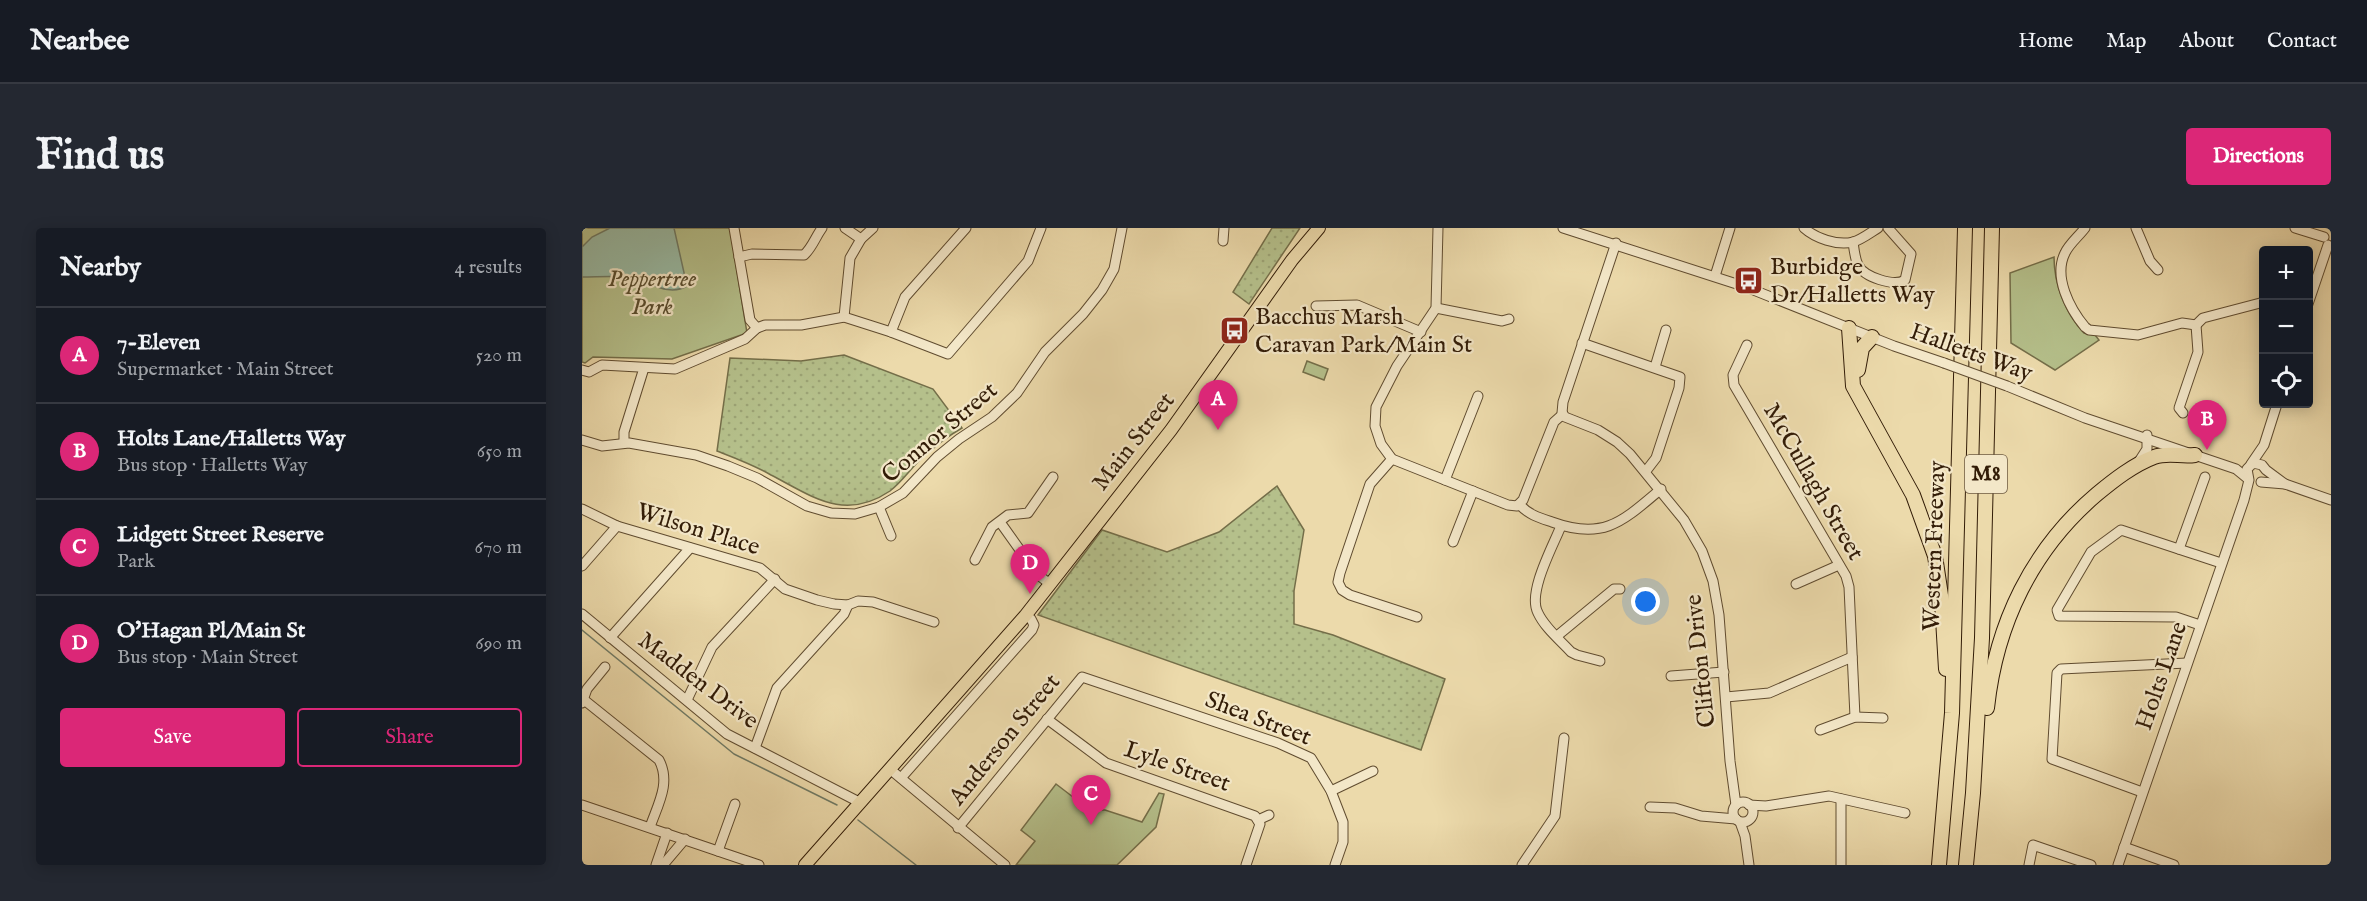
<!DOCTYPE html>
<meta charset="utf-8">
<style>
:root{--surface:#171b24;--page:#242831;--text:#f1f3f6;--muted:#9ea1a6;--line:#363941;--accent:#db2777}
body{margin:0;font-family:"IM FELL English",serif;background:var(--page);color:var(--text)}
.controls{position:absolute;right:18px;top:18px;display:grid;overflow:hidden;border-radius:6px;box-shadow:0 3px 15px #0003}
.controls button{width:54px;height:54px;display:grid;place-items:center;padding:0;border:0;border-bottom:2px solid var(--line);background:var(--surface);color:var(--text);font:30px sans-serif}
.you{position:absolute;left:1064px;top:374px;width:21px;height:21px;margin:-15px;border:4px solid #fff;border-radius:50%;background:#1a73e8;box-shadow:0 0 0 9px #1a73e833}
.badge{display:grid;place-items:center;width:39px;height:39px;border-radius:50%;background:var(--accent);color:#fff;font-size:20px;font-weight:700}
.pin{position:absolute;translate:-50% -50px;filter:drop-shadow(0 2px 3px #0008)}
.pin::after{content:'';position:absolute;top:32px;width:21px;height:18px;background:inherit;clip-path:polygon(0 0,100% 0,50% 100%)}
.list{margin:0;padding:0;list-style:none}
h2{display:flex;justify-content:space-between;align-items:center;height:78px;margin:0;padding:0 24px;font-size:26px}
h2 small{font-size:20px;font-weight:400;color:var(--muted)}
.list li{display:grid;grid-template-columns:39px 1fr auto;gap:18px;align-items:center;box-sizing:border-box;height:96px;padding:0 24px;border-top:2px solid var(--line)}
.list b{display:block;font-size:22px;white-space:nowrap}
.list p{margin:0;font-size:20px;white-space:nowrap;color:var(--muted)}
.list em{font-size:20px;font-style:normal;color:var(--muted)}
.actions{display:flex;gap:12px;padding:18px 24px}
.actions a{flex:1;padding:14px 0;border:2px solid var(--accent);border-radius:6px;text-align:center;font-size:21px;color:var(--accent)}
.actions .main{background:var(--accent);color:#fff}
.icon{flex:none;width:33px;height:33px;fill:none;stroke:currentColor;stroke-width:2;stroke-linecap:round;stroke-linejoin:round}
.map{position:relative;flex:none;width:1749px;height:637px;overflow:hidden;border-radius:6px}
header{display:flex;align-items:center;gap:36px;box-sizing:border-box;height:84px;padding:0 30px;background:var(--surface);border-bottom:2px solid var(--line)}
header strong{font-size:28px}
nav{display:flex;gap:33px;margin-inline-start:auto;font-size:21px}
.intro{display:flex;align-items:center;justify-content:space-between;box-sizing:border-box;height:144px;padding:0 36px}
h1{margin:0;font-size:42px}
.button{padding:15px 27px;border-radius:6px;background:var(--accent);color:#fff;font-size:21px;font-weight:700}
main{display:flex;gap:36px;padding:0 36px}
aside{flex:1;background:var(--surface);border-radius:6px;box-shadow:0 3px 15px #0003}
.map>svg:first-child{display:block}
.grass{fill:url(#grass-dots);stroke:#746e49;stroke-width:1.5}
.green{fill:#b5c08b;stroke:#746e49;stroke-width:1.5}
.water{fill:#99bba5;stroke:#707b66;stroke-width:1.5}
.lines{fill:none;stroke-linecap:round;stroke-linejoin:round}
.stream{stroke:#707b66;stroke-width:1.5}
.minor-casing{stroke:#604c30;stroke-width:11}
.major-casing{stroke:#321c07;stroke-width:14}
.highway-casing{stroke:#321c07;stroke-width:16}
.minor{stroke:#f3e7c8;stroke-width:9}
.major{stroke:#ecdaab;stroke-width:12}
.highway{stroke:#ecdaab;stroke-width:14}
.minor-bridge-casing{stroke:#604c30;stroke-width:11;stroke-linecap:butt}
.minor-bridge{stroke:#f3e7c8;stroke-width:9}
.labels{text-anchor:middle;dominant-baseline:central;stroke-width:4.5;stroke-linejoin:round;paint-order:stroke}
.shield{fill:#f3e7c8;stroke:#6c5941;stroke-width:1.5}
.shield-label{font-size:22px;font-weight:bold;fill:#321c07}
.poi-label{font-size:24px;fill:#321c07;stroke:#f3e7c8;text-anchor:start}
.park-label{font-size:24px;font-style:italic;fill:#594d2f;stroke:#f3e7c8}
.street-label{font-size:24px;fill:#321c07;stroke:#f3e7c8}
</style>
<header>
<strong>Nearbee</strong>
<nav><a>Home</a><a>Map</a><a>About</a><a>Contact</a></nav>
</header>
<div class="intro"><h1>Find us</h1><a class="button">Directions</a></div>
<main>
<aside>
<h2>Nearby<small>4 results</small></h2>
<ul class="list">
<li><span class="badge">A</span><div><b>7-Eleven</b><p>Supermarket · Main Street</p></div><em>520 m</em></li>
<li><span class="badge">B</span><div><b>Holts Lane/Halletts Way</b><p>Bus stop · Halletts Way</p></div><em>650 m</em></li>
<li><span class="badge">C</span><div><b>Lidgett Street Reserve</b><p>Park</p></div><em>670 m</em></li>
<li><span class="badge">D</span><div><b>O'Hagan Pl/Main St</b><p>Bus stop · Main Street</p></div><em>690 m</em></li>
</ul>
<div class="actions"><a class="main">Save</a><a>Share</a></div>
</aside>
<div class="map">
<svg width="1749" height="637" viewBox="0 0 1749 637">
<defs>
<pattern id="grass-dots" width="8" height="8" patternUnits="userSpaceOnUse" patternTransform="scale(1.5)"><rect width="8" height="8" fill="#b5c08b"/><path d="M2 2h.1M6 6h.1" fill="none" stroke="#9ca476" stroke-width="1.8" stroke-linecap="round"/></pattern>
</defs>
<rect width="100%" height="100%" fill="#ecdaab"/>
<filter id="stains"><feTurbulence type="fractalNoise" baseFrequency=".00333" numOctaves="4"/><feColorMatrix values="0 0 0 0 .2 0 0 0 0 .09 0 0 0 0 .02 0 0 0 .5 -.17"/></filter>
<radialGradient id="worn" r=".72"><stop offset=".6" stop-color="#630" stop-opacity="0"/><stop offset="1" stop-color="#630" stop-opacity=".3"/></radialGradient>
<g class="grass">
<path d="M690 0H718L667 76 651 64Z"/>
<path d="M262 127 351 161 380 200C366 208 352 219 340 230 329 240 320 254 308 263 262 294 230 268 189 247 172 237 153 230 135 223L148 130 219 133Z"/>
<path d="M695 258 722 302 712 363V396L751 407 863 451 839 522 456 387 520 302 585 324 637 304Z"/>
</g>
<g class="green">
<path d="M0 0H148L165 105 90 131 11 129 3 135 0 134Z"/>
<path d="M1472 29C1472 56 1483 85 1502 105L1513 107 1517 112 1473 142 1429 115 1428 45Z"/>
<path d="M725 133 746 141 742 152 721 144Z"/>
<path d="M474 556 508 582H523L560 594 577 565 582 566 574 599 535 637H434L453 613 439 602Z"/>
</g>
<path class="water" d="M28 0H92L105 58C85 70 64 51 43 49 29 48 14 49 0 49V19L10 9Z"/>
<g class="lines">
<g class="stream">
<path d="M0 402 152 526 255 577"/>
<path d="M276 592 334 637"/>
</g>
<defs>
<g id="minor">
<path d="M152 0 168 92 175 100"/>
<path d="M263 0 279 11"/>
<path d="M856 0 854 80 815 138 794 179 793 198 799 216 810 231 926 277 935 278 941 272 972 194 981 186"/>
<path d="M981 0 1164 59 1312 118 1362 135"/>
<path d="M1222 0C1233 10 1255 18 1271 14 1279 12 1288 5 1296 0"/>
<path d="M1503 0C1497 8 1487 16 1483 25 1471 49 1488 81 1503 99L1507 102 1556 107 1600 95 1614 97"/>
<path d="M1554 0 1568 33 1576 42"/>
<path d="M1713 0 1742 9"/>
<path d="M641 13 642 0"/>
<path d="M1271 14C1272 21 1273 31 1276 37 1282 49 1312 59 1323 52L1329 26 1306 0"/>
<path d="M1034 15 981 174 980 185 983 189 1016 202 1035 214 1048 226 1102 292 1120 323 1131 353 1137 387 1148 533 1154 577"/>
<path d="M157 29 170 26 222 27C230 20 234 8 240 0"/>
<path d="M1133 48 1148 0"/>
<path d="M1726 76 1746 17"/>
<path d="M734 78 775 77 839 104"/>
<path d="M854 80 920 93 927 91"/>
<path d="M262 89 268 30 279 11 291 0"/>
<path d="M1614 97 1621 90 1682 74"/>
<path d="M309 104 323 69 384 0"/>
<path d="M1000 115 1098 149 1097 160 1074 230 1064 243"/>
<path d="M1165 117 1151 147 1152 157 1264 348 1267 359 1273 489"/>
<path d="M1073 139 1084 102"/>
<path d="M0 142 7 144 20 137 93 141 163 111 175 100 183 97H219L262 89 309 104 366 126 446 33 459 0"/>
<path d="M1425 158 1503 190 1654 241 1665 250"/>
<path d="M1601 185 1597 180 1616 124 1614 97"/>
<path d="M0 212 20 218 47 215 114 227 146 238 175 250 225 278 249 285 273 286 297 279 321 265 355 229 377 211 410 189 435 165 463 124 501 86 520 62 532 41 540 0"/>
<path d="M42 215V204L62 140"/>
<path d="M810 231 788 256 758 345 756 354 760 362 768 367 835 389"/>
<path d="M1556 235 1565 221V207"/>
<path d="M1669 236 1682 217 1695 176"/>
<path d="M863 252 896 168"/>
<path d="M1679 254 1703 256 1749 272"/>
<path d="M938 277C947 287 958 290 970 294 1022 313 1041 293 1079 261"/>
<path d="M297 279 309 308"/>
<path d="M0 281 35 298 178 340 203 361 235 372 252 376 266 377 276 373 291 374 352 394"/>
<path d="M418 294 455 346 468 356"/>
<path d="M979 298C971 318 945 365 956 385 963 400 978 412 989 424L995 427 1018 433"/>
<path d="M871 314 891 263"/>
<path d="M1597 321 1623 249"/>
<path d="M393 332 410 299 426 287 446 285 471 249"/>
<path d="M0 338 35 298"/>
<path d="M1214 356 1257 337"/>
<path d="M0 386 145 506 279 575"/>
<path d="M1618 397 1594 389 1477 388 1475 382 1509 324 1539 302 1639 335"/>
<path d="M975 408 1032 361H1038"/>
<path d="M28 410 108 320"/>
<path d="M1089 448 1142 444"/>
<path d="M1144 469 1187 465 1270 429"/>
<path d="M1 471 77 532C89 555 76 576 68 599"/>
<path d="M105 472 130 419 193 351"/>
<path d="M0 475 5 461 23 439"/>
<path d="M465 491 524 535 673 588 678 596 664 637"/>
<path d="M1238 502 1273 489 1301 490"/>
<path d="M173 520 195 460 262 386 266 377"/>
<path d="M309 542 423 637"/>
<path d="M319 550 450 402 452 397 449 391 443 388"/>
<path d="M749 563 791 543"/>
<path d="M1560 564 1470 531 1475 445 1479 441 1605 435"/>
<circle cx="1161" cy="584" r="10"/>
<path d="M0 577 177 637"/>
<path d="M1167 577 1184 578 1247 568 1323 585"/>
<path d="M1068 579 1093 580 1119 588 1154 591"/>
<path d="M676 592 687 587"/>
<path d="M1158 594 1163 608 1167 637"/>
<path d="M376 600 500 449 696 515 729 530 749 563 761 594V614L753 637"/>
<path d="M1542 619 1592 637"/>
<path d="M136 623 153 576"/>
<path d="M74 637 85 605"/>
<path d="M81 637 103 611"/>
<path d="M940 637 973 588 982 510"/>
<path d="M1259 637V571"/>
<path d="M1447 637 1451 617 1509 637"/>
<path d="M1536 637 1662 272 1667 252 1665 241 1671 235 1680 237 1684 242 1703 256"/>
</g>
<path id="major" d="M223 637 443 388 589 202 710 32 737 0"/>
<g id="highway">
<path d="M1267 100 1271 158 1331 267 1353 328 1360 374 1364 441"/>
<path d="M1276 142 1280 120 1290 109"/>
<path d="M1405 480C1414 396 1450 321 1515 266 1532 252 1551 237 1572 229 1586 224 1599 229 1613 227"/>
<path d="M1357 637 1370 485 1383 0"/>
<path d="M1384 637 1391 565 1400 410 1410 0"/>
</g>
</defs>
<use href="#minor" class="minor-casing"/>
<use href="#major" class="major-casing"/>
<use href="#highway" class="highway-casing"/>
<use href="#minor" class="minor"/>
<use href="#major" class="major"/>
<use href="#highway" class="highway"/>
<defs>
<path id="minor-bridge" d="M1362 135 1425 158"/>
</defs>
<use href="#minor-bridge" class="minor-bridge-casing"/>
<use href="#minor-bridge" class="minor-bridge"/>
</g>
<defs>
<symbol id="bus-square" viewBox="-11 -11 22 22"><rect x="-9" y="-9" width="18" height="18" rx="4" fill="#8f2418" stroke="#f3e7c8"/><path d="M-5-6H5V4H4V6H2V4H-2V6H-4V4H-5ZM-3.5-4V0h7V-4ZM-3.5 1.2v1.5H-2V1.2ZM2 1.2v1.5H3.5V1.2Z" fill="#fff"/></symbol>
</defs>
<g fill-rule="evenodd">
<use href="#bus-square" x="1150" y="36" width="33" height="33"/>
<use href="#bus-square" x="636" y="86" width="33" height="33"/>
</g>
<g class="labels">
<rect class="shield" x="1383" y="227" width="42" height="38" rx="4.5"/>
<g class="shield-label">
<text x="1404" y="246">M8</text>
</g>
<g class="poi-label">
<text x="1188" y="39">Burbidge<tspan x="1188" dy="28">Dr/Halletts Way</tspan></text>
<text x="673" y="89">Bacchus Marsh<tspan x="673" dy="28">Caravan Park/Main St</tspan></text>
</g>
<g class="park-label">
<text x="70" y="51">Peppertree<tspan x="70" dy="28">Park</tspan></text>
</g>
<g class="street-label">
<text transform="translate(1389 125) rotate(20)">Halletts Way</text>
<text transform="translate(358 205) rotate(-40)">Connor Street</text>
<text transform="translate(552 214) rotate(-52)">Main Street</text>
<text transform="translate(1231 254) rotate(60)">McCullagh Street</text>
<text transform="translate(116 302) rotate(17)">Wilson Place</text>
<text transform="translate(1353 318) rotate(-88)">Western Freeway</text>
<text transform="translate(1119 433) rotate(-96)">Clifton Drive</text>
<text transform="translate(1580 448) rotate(-71)">Holts Lane</text>
<text transform="translate(116 453) rotate(37)">Madden Drive</text>
<text transform="translate(676 491) rotate(21)">Shea Street</text>
<text transform="translate(423 512) rotate(-51)">Anderson Street</text>
<text transform="translate(595 539) rotate(19)">Lyle Street</text>
</g>
</g>
<rect width="100%" height="100%" filter="url(#stains)"/>
<rect width="100%" height="100%" fill="url(#worn)"/>
</svg>
<div class="controls">
<button>+</button>
<button>−</button>
<button><svg class="icon" aria-label="locate" viewBox="0 0 24 24"><circle cx="12" cy="12" r="6"/><path d="M12 2v4M12 18v4M2 12h4M18 12h4"/></svg></button>
</div>
<div class="you"></div>
<div class="pin badge" style="left:636px;top:202px">A</div>
<div class="pin badge" style="left:1625px;top:222px">B</div>
<div class="pin badge" style="left:509px;top:597px">C</div>
<div class="pin badge" style="left:448px;top:366px">D</div>
</div>
</main>
